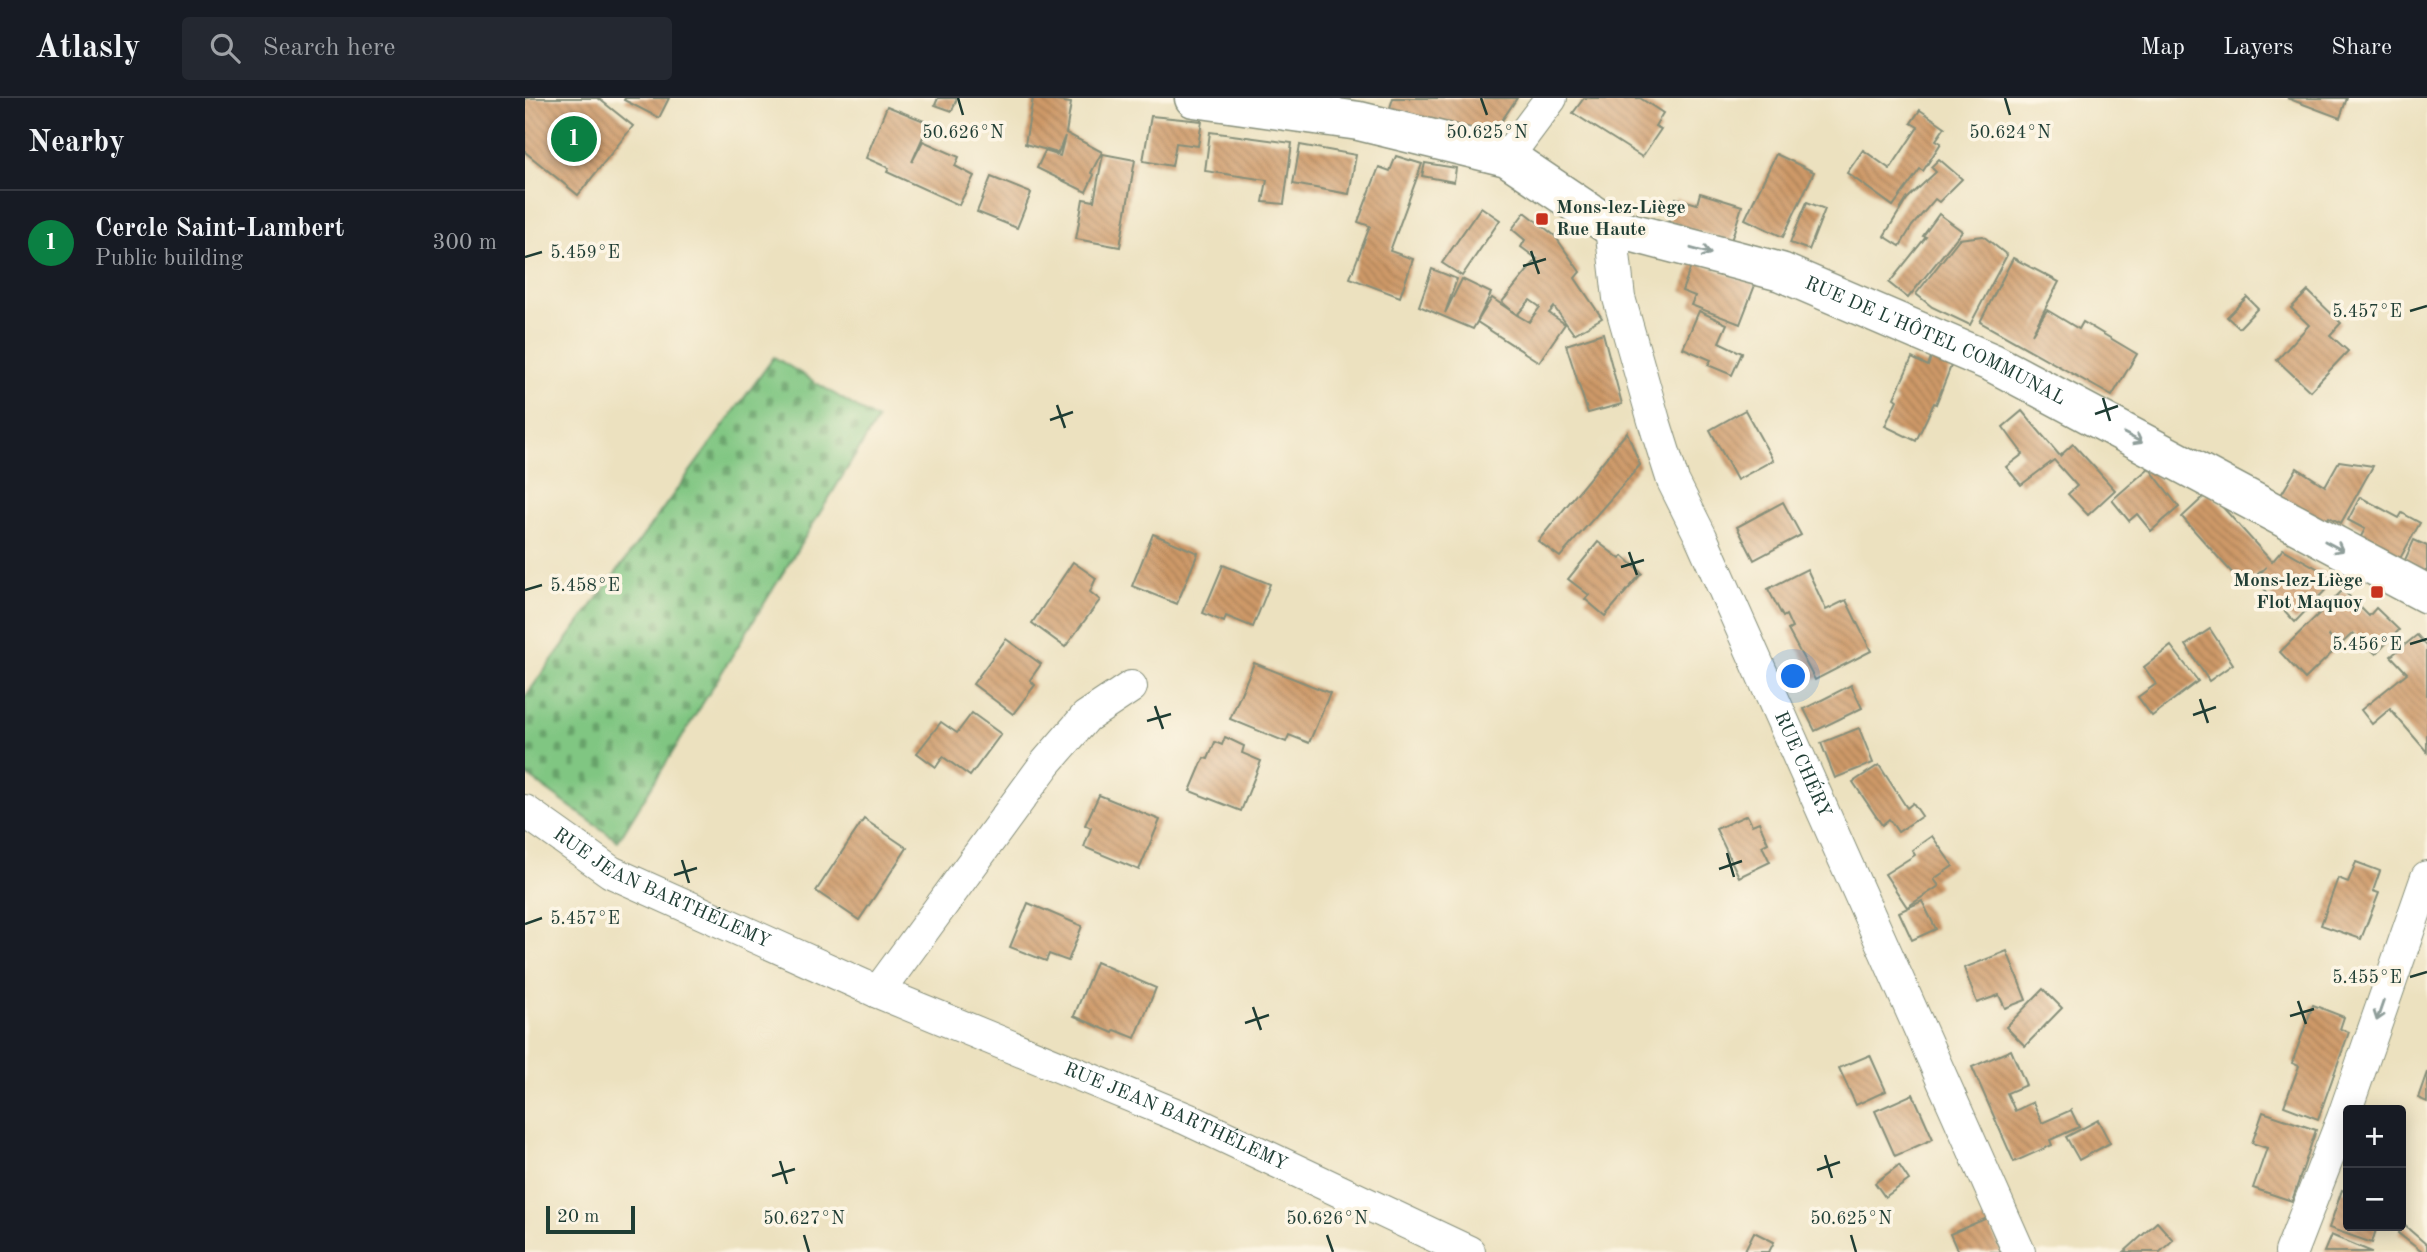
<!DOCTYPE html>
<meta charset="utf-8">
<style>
:root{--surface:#171b24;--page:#242831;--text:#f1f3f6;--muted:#9ea1a6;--line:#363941;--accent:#0b8043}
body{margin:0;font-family:"Old Standard TT",serif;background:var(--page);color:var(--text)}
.controls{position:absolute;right:21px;bottom:21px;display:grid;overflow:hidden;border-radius:7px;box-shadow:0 4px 18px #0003}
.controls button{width:63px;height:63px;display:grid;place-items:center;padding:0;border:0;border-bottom:2px solid var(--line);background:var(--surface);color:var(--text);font:35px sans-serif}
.scale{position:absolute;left:21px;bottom:18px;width:89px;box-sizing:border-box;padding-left:7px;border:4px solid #1f3d34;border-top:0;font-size:19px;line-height:24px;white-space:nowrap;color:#1f3d34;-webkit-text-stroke:5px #fcf5e5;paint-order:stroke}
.you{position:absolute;left:1269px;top:579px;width:24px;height:24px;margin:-18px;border:5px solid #fff;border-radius:50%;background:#1a73e8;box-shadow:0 0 0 10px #1a73e833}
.badge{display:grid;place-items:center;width:46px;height:46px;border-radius:50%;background:var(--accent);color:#fff;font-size:23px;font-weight:700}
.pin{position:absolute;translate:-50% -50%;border:4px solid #fff;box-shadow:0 2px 7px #0006}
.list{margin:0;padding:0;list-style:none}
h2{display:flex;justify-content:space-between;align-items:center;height:91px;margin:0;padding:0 28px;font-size:30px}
h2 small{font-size:23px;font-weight:400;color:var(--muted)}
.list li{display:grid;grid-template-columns:46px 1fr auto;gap:21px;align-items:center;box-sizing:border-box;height:105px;padding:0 28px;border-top:2px solid var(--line)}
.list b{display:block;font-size:26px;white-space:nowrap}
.list p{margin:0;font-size:23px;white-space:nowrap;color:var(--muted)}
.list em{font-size:23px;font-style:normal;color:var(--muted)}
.icon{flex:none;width:38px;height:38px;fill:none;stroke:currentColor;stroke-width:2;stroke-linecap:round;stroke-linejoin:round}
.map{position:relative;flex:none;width:1902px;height:1154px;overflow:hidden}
header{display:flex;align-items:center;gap:42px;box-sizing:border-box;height:98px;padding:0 35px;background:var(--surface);border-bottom:2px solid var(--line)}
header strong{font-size:33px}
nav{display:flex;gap:38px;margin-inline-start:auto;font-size:24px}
.search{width:490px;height:63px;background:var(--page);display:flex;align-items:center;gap:18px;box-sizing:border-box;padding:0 24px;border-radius:7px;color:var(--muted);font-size:26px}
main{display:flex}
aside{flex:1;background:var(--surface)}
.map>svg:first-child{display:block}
.cemetery{fill:url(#cemetery-stones);stroke:#50825b;stroke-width:2}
.building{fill:url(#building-back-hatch);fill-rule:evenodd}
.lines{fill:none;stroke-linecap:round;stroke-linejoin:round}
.street-casing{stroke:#868f7a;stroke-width:34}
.secondary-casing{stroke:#868f7a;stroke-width:41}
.street{stroke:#fff;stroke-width:32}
.secondary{stroke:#fff;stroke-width:38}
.oneway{stroke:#8f9e9a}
.ticks{fill:none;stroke:#1f3d34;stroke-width:2.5}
.poi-dot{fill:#c8321e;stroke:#fcf5e5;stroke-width:2.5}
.labels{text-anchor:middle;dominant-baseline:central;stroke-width:7;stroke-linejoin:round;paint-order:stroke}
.poi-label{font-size:19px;font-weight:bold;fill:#1f3d34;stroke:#fcf5e5;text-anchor:start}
.street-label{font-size:19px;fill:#1f3d34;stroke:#fcf5e5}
.ticks-label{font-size:18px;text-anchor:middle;fill:#1f3d34;stroke:#fcf5e5;stroke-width:7;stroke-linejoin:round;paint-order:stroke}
</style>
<header>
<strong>Atlasly</strong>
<div class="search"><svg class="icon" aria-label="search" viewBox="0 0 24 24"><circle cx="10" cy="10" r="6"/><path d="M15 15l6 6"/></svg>Search here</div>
<nav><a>Map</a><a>Layers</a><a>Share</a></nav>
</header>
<main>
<aside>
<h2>Nearby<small></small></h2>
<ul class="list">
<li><span class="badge">1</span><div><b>Cercle Saint-Lambert</b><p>Public building</p></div><em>300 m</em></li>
</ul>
</aside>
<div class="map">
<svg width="1902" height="1154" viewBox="0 0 1902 1154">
<defs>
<pattern id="cemetery-stones" width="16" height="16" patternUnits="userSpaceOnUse" patternTransform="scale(1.75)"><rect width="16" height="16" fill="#80c682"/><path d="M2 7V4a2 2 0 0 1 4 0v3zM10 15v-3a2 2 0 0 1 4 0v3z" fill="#68a26b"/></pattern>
<pattern id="building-back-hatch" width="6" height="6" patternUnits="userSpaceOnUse" patternTransform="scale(1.75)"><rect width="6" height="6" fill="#ce9968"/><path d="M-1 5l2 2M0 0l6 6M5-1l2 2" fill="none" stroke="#a77e56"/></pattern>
</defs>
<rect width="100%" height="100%" fill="#fcf5e5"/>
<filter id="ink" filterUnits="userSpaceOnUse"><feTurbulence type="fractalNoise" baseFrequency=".0143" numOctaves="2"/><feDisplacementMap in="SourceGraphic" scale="14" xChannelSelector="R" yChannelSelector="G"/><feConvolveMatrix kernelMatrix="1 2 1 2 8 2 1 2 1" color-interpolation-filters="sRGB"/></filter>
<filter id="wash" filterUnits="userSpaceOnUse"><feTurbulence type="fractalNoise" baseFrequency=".00686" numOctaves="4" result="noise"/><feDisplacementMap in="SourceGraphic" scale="28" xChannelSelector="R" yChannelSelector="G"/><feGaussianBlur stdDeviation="1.57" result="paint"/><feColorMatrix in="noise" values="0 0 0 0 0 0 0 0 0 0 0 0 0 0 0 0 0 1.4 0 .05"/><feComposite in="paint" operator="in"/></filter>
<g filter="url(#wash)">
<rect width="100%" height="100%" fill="#ece1bf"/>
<path class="cemetery" d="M249 259 352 322 93 743 0 676V599Z"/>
<g id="blocks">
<g class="building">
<path d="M0 0H73L108 28 53 97 0 54Z"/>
<path d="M100 0H144L134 20 99 2Z"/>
<path d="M413 0H432L427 13 410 7Z"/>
<path d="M508 0 546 5 541 35 577 54 566 75 569 77 561 94 512 70 520 53 535 58 540 38 533 55 500 46Z"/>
<path d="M868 0H992L965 40 864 13Z"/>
<path d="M1059 0H1115L1138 15 1130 28 1136 31 1117 59 1048 15Z"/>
<path d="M1762 0H1822L1815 20Z"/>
<path d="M362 8 404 25 387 64 398 43 434 59 430 68 449 78 434 107 362 74 364 70 341 60Z"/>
<path d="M1395 12 1420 29 1411 42 1416 45 1398 73 1395 71 1368 108 1322 75 1338 52 1365 71 1393 29 1386 25Z"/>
<path d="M626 18 677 23 673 48 651 45 647 68 618 63Z"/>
<path d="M685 34 767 45 759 106 738 104 742 82 680 73Z"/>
<path d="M775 47 831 57 824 96 768 86Z"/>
<path d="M578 56 610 62 595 149 551 141 558 101 569 103Z"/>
<path d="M1251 56 1289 74 1258 139 1220 121Z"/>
<path d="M871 58 897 66 865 153 888 161 875 199 825 180 845 128 833 124 854 69 865 73Z"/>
<path d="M1414 61 1437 81 1414 104 1410 101 1387 128 1375 148 1359 138 1382 101 1411 74 1406 69Z"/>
<path d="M900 65 931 70 929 84 897 78Z"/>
<path d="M466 79 506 95 492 130 452 114Z"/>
<path d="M1175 95 1217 108 1206 143 1143 124 1151 100 1172 106Z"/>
<path d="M1282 104 1300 111 1284 152 1265 145Z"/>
<path d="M956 109 975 122 937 178 917 165Z"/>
<path d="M1000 114 1030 138 1055 174 1050 180 1077 220 1049 236 1029 209 1024 215 1040 226 1014 264 952 224 948 231 894 208 907 171 932 181 920 215 937 181 966 195 952 224 967 200 992 217 977 204 1012 161 996 149 1000 142 987 131ZM1005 202 1015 209 1004 224 992 217Z"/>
<path d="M1414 116 1437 133 1383 200 1364 185 1401 139 1398 138Z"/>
<path d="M1458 138 1482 157 1445 227 1407 209 1391 196 1434 141Z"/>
<path d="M1488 160 1534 184 1507 236 1522 212 1554 231 1558 224 1612 256 1587 298 1455 224Z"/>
<path d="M1168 163 1230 187 1215 226 1166 207 1170 198 1157 193Z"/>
<path d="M1783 193 1816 225 1805 237 1823 253 1785 293 1752 262 1784 227 1766 210Z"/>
<path d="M1722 199 1733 210 1714 230 1702 219Z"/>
<path d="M1174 213 1202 226 1194 244 1217 255 1207 277 1183 267 1186 262 1158 250Z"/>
<path d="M1078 235 1097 306 1063 315 1041 247Z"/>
<path d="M1406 259 1426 268 1411 306 1409 305 1391 343 1360 328 1372 302 1369 300 1387 260 1403 268Z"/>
<path d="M1220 312 1248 362 1212 382 1185 332Z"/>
<path d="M1497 313 1535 358 1548 346 1590 392 1563 417 1543 396 1552 388 1529 362 1496 387 1481 369 1498 356 1478 329Z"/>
<path d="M1102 334 1115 367 1035 459 1013 443Z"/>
<path d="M1814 363 1848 368 1816 425 1804 419 1798 429 1753 402 1772 370 1800 388Z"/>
<path d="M1624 370 1654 409 1626 433 1612 416 1604 423 1587 402Z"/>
<path d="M1684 394 1747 464 1758 451 1811 481 1770 524 1730 481 1741 469 1719 488 1657 419Z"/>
<path d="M1835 399 1874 420 1877 415 1895 425 1873 464 1834 442 1840 431 1823 422Z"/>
<path d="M1258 404 1276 437 1229 462 1212 429Z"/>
<path d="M628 436 673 455 652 506 607 488Z"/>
<path d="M1889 442 1902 448V475L1879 464Z"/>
<path d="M1073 444 1095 461 1098 458 1117 475 1080 518 1060 501 1064 497 1043 481Z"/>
<path d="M548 464 571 480 565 494 575 502 540 549 507 525Z"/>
<path d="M698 467 745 486 728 529 701 518 699 524 678 515Z"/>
<path d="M1282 471 1301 512 1321 502 1346 553 1290 582 1263 532 1267 530 1261 517 1258 519 1243 491Z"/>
<path d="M1818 492 1844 518 1851 510 1874 532 1851 556 1828 535 1814 548 1803 537 1813 549 1780 581 1755 554Z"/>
<path d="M1685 531 1708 566 1684 583 1661 547Z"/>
<path d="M1892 537 1902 548V654L1865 611 1847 626 1836 612 1882 575 1866 558Z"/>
<path d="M481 541 516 566 505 582 510 587 488 616 448 586Z"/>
<path d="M1646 548 1673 583 1627 618 1613 599 1631 586 1619 569Z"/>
<path d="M729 565 805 595 784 645 764 637 761 644 705 621Z"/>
<path d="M1326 587 1337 610 1290 633 1279 611Z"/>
<path d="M447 615 476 636 445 678 418 659 411 669 392 655 416 624 432 635Z"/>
<path d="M1334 630 1348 665 1310 680 1296 645Z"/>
<path d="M700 639 719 648 717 655 736 663 716 713 665 693 679 660 683 661 690 644 697 647Z"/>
<path d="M1354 667 1382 710 1388 705 1397 718 1373 734 1364 721 1357 727 1328 684Z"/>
<path d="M574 697 635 722 614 772 559 749 566 730 560 727Z"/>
<path d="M1222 717 1227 727 1234 724 1243 745 1237 748 1245 764 1214 779 1191 731Z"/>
<path d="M339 721 382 750 334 822 291 793Z"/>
<path d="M1407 738 1428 768 1409 781 1414 788 1382 809 1360 776 1390 757 1387 752Z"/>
<path d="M1831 764 1855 773 1848 793 1854 795 1836 841 1796 827 1813 780 1823 784Z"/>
<path d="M1397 803 1411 831 1387 842 1374 814Z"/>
<path d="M503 805 557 828 543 863 524 856 521 863 485 849Z"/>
<path d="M1482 853 1501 902 1480 910 1474 897 1452 905 1439 870Z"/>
<path d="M571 864 631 890 610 940 590 932 588 935 549 918Z"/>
<path d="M1518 891 1537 910 1500 948 1481 929Z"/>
<path d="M1788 907 1819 919 1815 931 1824 934 1793 1021 1759 1008 1774 968 1767 965Z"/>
<path d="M1486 952 1501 987 1482 995 1490 1013 1508 1004 1517 1025 1546 1012 1554 1029 1525 1042 1527 1047 1489 1064 1447 969Z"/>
<path d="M1345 957 1361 993 1331 1007 1314 970Z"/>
<path d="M1902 974V1004L1893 1000Z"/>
<path d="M1388 996 1408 1041 1370 1058 1350 1013Z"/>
<path d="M1738 1014 1791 1032 1767 1103 1728 1090 1742 1050 1727 1045Z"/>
<path d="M1573 1022 1585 1045 1554 1062 1541 1039Z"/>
<path d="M1374 1067 1384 1082 1360 1099 1350 1085Z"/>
<path d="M1817 1092 1823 1094V1128H1852L1847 1145 1804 1130Z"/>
<path d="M1462 1120 1476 1154H1433L1425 1136Z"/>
<path d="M1632 1124 1648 1142 1635 1154H1599Z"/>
<path d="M1879 1127 1902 1147V1154H1897L1873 1135Z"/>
<path d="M1229 1134 1249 1144 1244 1154H1219Z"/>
<path d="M1806 1137 1847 1154H1799Z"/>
</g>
</g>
</g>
<g filter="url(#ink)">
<use href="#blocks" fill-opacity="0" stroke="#868f7a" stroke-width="2"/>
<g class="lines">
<defs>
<g id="street">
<path d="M982 59 1026 0"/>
<path id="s1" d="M1086 129 1094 200 1129 323 1148 383 1176 439 1494 1154"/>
<path id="s2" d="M0 713 86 774 353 894 662 1021 944 1154"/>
<path d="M353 894 521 665 561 619 606 589"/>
<path d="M1766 1154 1818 1020 1902 779"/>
</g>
<g id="secondary">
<path id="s3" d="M669 0 834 23 982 59 1086 129 1256 174 1468 265 1902 496"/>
</g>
</defs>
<use href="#street" class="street-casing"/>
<use href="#secondary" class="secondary-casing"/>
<use href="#street" class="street"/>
<use href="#secondary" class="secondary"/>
</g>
<defs><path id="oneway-shaft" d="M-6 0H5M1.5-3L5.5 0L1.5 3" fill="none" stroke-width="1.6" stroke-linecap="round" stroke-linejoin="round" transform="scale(1.75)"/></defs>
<g class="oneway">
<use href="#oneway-shaft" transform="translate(1176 153) rotate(15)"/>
<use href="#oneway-shaft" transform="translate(1608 340) rotate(28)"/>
<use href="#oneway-shaft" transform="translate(1809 448) rotate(28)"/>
<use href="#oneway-shaft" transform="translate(1855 913) rotate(109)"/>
</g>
</g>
<path class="ticks" d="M433 0 438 17M956 0 962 17M1480 0 1485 17M1006 153 1014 176M0 159 17 154M998 168 1021 161M1885 213 1902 208M1578 300 1585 323M532 307 540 330M1570 316 1593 308M525 322 548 314M1104 454 1112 477M1096 469 1119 462M0 492 17 487M1885 546 1902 541M1675 601 1683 625M630 608 638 631M1668 617 1691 609M622 623 646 616M1202 755 1209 779M157 762 164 785M1194 771 1217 763M149 777 172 770M0 826 17 820M1885 879 1902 874M1773 903 1781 926M728 909 736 932M1765 918 1789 911M720 925 744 917M1300 1057 1307 1080M255 1063 262 1086M1292 1072 1315 1064M247 1078 270 1071M279 1137 284 1154M802 1137 808 1154M1326 1137 1331 1154"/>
<g class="poi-dot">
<rect x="1010" y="114" width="14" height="14" rx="3.5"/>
<rect x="1845" y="487" width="14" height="14" rx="3.5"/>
</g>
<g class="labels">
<g class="poi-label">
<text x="1031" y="110">Mons-lez-Liège<tspan x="1031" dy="22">Rue Haute</tspan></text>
<text x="1838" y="483" text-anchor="end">Mons-lez-Liège<tspan x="1838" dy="22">Flot Maquoy</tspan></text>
</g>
<g class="street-label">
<text stroke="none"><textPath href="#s3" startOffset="789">RUE DE L'HÔTEL COMMUNAL</textPath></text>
<text stroke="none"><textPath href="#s1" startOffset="574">RUE CHÉRY</textPath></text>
<text stroke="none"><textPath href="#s2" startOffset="158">RUE JEAN BARTHÉLEMY</textPath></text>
<text stroke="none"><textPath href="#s2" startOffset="721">RUE JEAN BARTHÉLEMY</textPath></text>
</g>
</g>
<g class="ticks-label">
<text x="438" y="40">50.626°N</text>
<text x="962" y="40">50.625°N</text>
<text x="1485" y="40">50.624°N</text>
<text x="60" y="160">5.459°E</text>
<text x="1842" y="219">5.457°E</text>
<text x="60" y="493">5.458°E</text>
<text x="1842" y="552">5.456°E</text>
<text x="60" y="826">5.457°E</text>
<text x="1842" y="885">5.455°E</text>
<text x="279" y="1126">50.627°N</text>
<text x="802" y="1126">50.626°N</text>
<text x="1326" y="1126">50.625°N</text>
</g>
</svg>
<div class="controls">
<button>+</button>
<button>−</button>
</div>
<div class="scale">20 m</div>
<div class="you"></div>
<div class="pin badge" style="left:49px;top:41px">1</div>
</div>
</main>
